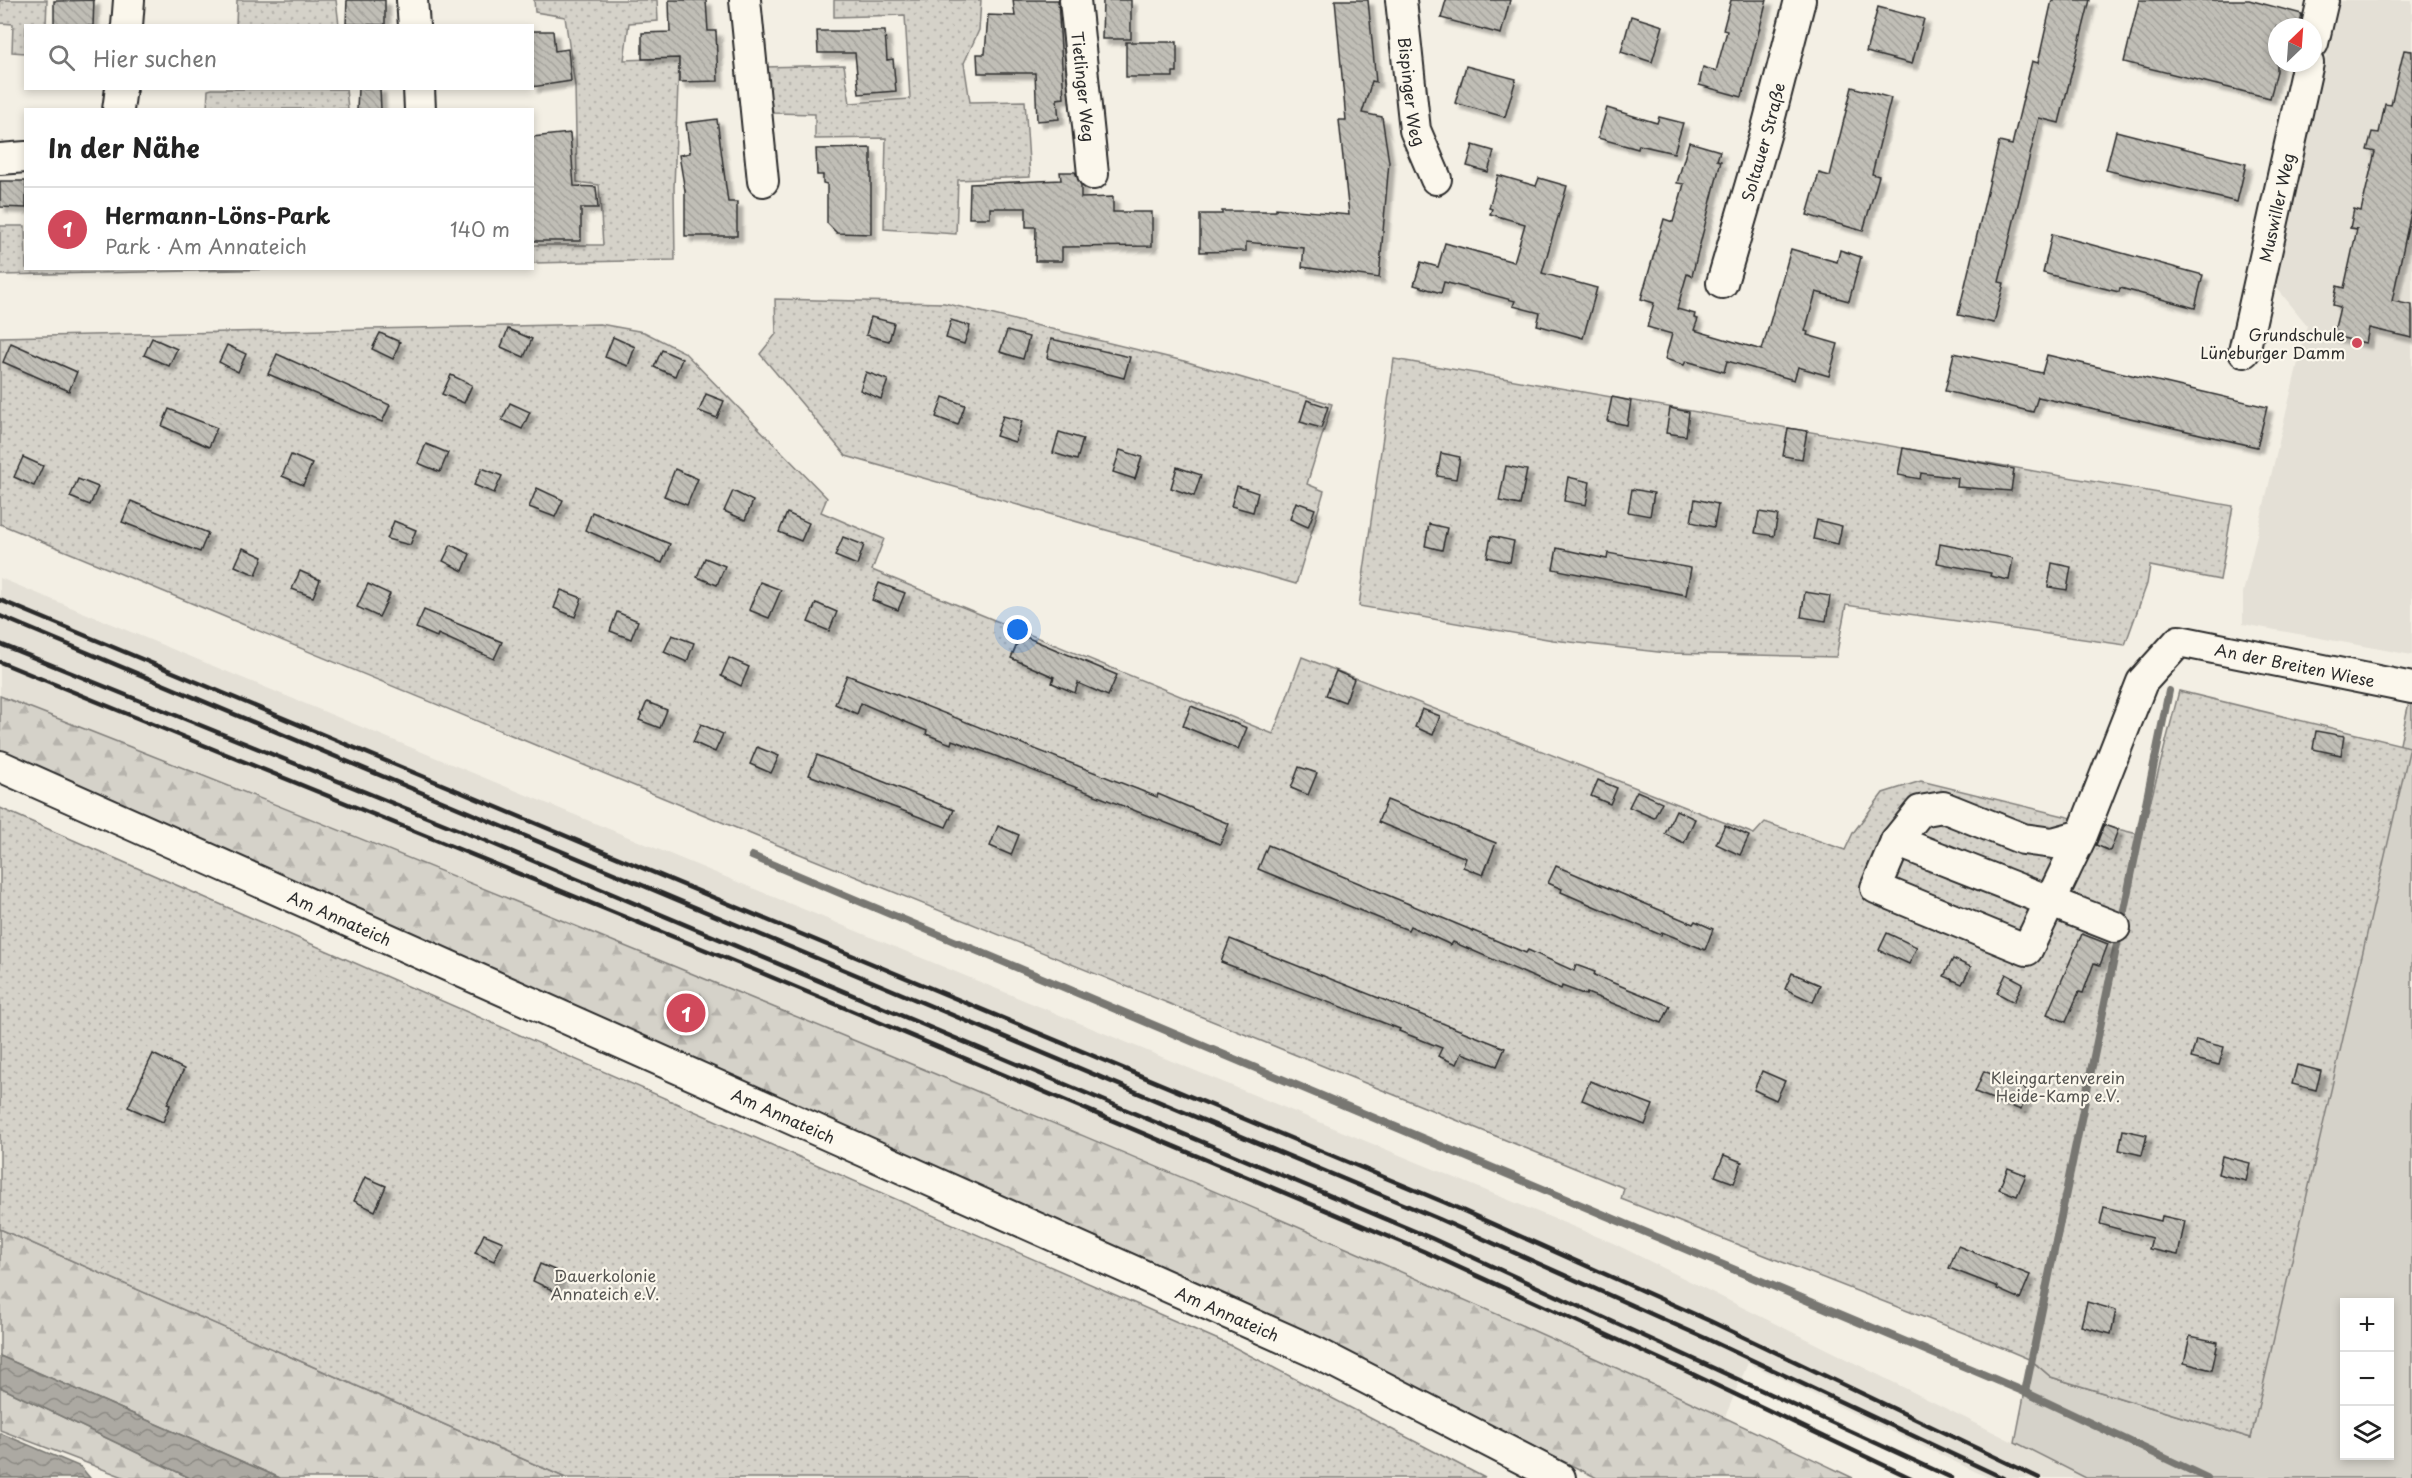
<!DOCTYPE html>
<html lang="de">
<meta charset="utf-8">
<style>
:root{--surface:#fff;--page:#f6f6f6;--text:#222;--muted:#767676;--line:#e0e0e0;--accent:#d1495b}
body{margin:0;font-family:"Playpen Sans",sans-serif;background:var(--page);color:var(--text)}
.controls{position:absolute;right:18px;bottom:18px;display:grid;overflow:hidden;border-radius:0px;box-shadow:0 3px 9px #0003}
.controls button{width:54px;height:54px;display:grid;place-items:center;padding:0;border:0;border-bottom:2px solid var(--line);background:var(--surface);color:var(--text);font:30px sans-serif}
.compass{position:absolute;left:2268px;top:18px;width:54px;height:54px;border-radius:50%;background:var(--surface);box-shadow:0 3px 9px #0003;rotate:25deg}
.you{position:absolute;left:1018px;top:630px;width:21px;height:21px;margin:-15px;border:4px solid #fff;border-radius:50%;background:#1a73e8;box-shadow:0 0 0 9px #1a73e833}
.badge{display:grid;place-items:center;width:39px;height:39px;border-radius:50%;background:var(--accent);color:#fff;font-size:20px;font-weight:700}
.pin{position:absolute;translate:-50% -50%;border:3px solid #fff;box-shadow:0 2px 6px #0006}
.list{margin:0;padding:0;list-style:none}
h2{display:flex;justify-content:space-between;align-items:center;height:78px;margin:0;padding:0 24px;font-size:26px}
h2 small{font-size:20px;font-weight:400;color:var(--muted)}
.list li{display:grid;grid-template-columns:39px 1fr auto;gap:18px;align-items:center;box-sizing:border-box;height:84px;padding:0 24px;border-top:2px solid var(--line)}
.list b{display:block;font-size:22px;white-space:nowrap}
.list p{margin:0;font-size:20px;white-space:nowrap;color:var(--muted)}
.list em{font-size:20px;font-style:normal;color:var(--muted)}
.icon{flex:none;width:33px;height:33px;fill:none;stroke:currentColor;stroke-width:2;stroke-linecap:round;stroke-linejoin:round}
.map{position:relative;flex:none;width:2412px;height:1478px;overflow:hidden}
.search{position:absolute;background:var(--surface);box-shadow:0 3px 9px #0003;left:24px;top:24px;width:510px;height:66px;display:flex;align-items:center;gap:15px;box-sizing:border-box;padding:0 21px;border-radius:0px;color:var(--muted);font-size:22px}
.panel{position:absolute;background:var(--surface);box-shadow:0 3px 9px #0003;left:24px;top:108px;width:510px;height:162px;border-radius:0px}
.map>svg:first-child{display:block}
.built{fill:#e4e0d6}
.green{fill:#d5d2c9;stroke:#807e7a;stroke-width:1.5;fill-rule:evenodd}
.forest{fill:url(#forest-firs);stroke:#807e7a;stroke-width:1.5}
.garden{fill:url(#garden-dots);stroke:#807e7a;stroke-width:1.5}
.water{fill:url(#water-waves);stroke:#787772;stroke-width:1.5}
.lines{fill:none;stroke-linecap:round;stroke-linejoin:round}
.stream{stroke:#787772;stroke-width:8}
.building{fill:url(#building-back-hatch);stroke:#2b2b2b;stroke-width:1.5;filter:url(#shadow)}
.minor-casing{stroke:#2b2b2b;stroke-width:34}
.minor{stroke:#fbf7ec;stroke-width:30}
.rail{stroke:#2b2b2b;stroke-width:4.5}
.poi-dot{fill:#d1495b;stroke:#fbf7ec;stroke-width:2}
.labels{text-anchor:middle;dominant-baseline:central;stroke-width:4.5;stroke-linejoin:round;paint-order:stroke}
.street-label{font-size:16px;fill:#2b2b2b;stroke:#fbf7ec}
.poi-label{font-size:16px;fill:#2b2b2b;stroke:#fbf7ec;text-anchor:end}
.park-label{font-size:16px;fill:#565552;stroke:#fbf7ec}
</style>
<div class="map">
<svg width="2412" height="1478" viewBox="0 0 2412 1478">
<defs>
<pattern id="forest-firs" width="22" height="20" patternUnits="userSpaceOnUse" patternTransform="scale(1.5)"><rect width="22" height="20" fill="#d5d2c9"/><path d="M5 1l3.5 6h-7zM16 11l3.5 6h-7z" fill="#b7b4ad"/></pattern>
<pattern id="garden-dots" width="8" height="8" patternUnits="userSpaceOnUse" patternTransform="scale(1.5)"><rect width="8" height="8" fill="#d5d2c9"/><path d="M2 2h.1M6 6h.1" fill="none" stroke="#b7b4ad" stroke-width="1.8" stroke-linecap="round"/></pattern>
<pattern id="water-waves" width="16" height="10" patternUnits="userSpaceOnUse" patternTransform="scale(1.5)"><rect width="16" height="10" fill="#aca9a2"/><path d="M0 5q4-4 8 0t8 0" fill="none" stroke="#8c8a84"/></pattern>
<pattern id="building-back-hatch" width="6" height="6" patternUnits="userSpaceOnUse" patternTransform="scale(1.5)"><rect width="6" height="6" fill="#c0beb6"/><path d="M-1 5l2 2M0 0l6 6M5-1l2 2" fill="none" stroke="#a5a39d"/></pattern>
<filter id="shadow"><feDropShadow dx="5.5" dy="5.5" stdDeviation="1.5" flood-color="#0004"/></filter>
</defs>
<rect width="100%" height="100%" fill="#f3efe4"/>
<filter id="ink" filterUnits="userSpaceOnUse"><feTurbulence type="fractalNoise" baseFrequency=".0167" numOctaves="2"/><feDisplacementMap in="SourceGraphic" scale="12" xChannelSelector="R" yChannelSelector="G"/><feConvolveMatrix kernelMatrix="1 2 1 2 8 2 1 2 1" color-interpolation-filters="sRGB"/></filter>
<g filter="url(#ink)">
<g class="built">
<path d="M2340 0H2412V655L2243 624V593L2307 325 2272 282Z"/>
<path d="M0 578 1613 1243 2086 1478H1989L1748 1363 1725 1417 1463 1298 1133 1156 601 936 0 696Z"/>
</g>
<path class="green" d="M2412 688V1478H2086L2015 1442 2031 1360 2051 1377 2251 1438ZM2344 1302H2390V1456H2344Z"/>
<g class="forest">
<path d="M0 696C286 807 570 923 853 1040 1190 1179 1524 1321 1853 1478H1597L1232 1297 0 756Z"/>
<path d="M0 1229 566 1478H280L0 1356Z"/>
<path d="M0 1387 190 1478H126L0 1430Z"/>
</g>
<g class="garden">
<path d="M0 0H47L46 25 26 26 25 53 12 52 13 24 0 23Z"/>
<path d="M237 0H336L339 25H236Z"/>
<path d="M534 0H657L658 21 629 23 624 60 679 58 674 187 675 260 533 263 532 245H603L599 185 577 182 575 86 565 17 535 12Z"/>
<path d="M834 0H981L979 30 964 63 970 102 1025 101 1030 177 958 180 956 234 884 229 886 138 815 139V114L773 113 765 67 844 65 850 103 910 99 905 15 834 17Z"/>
<path d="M212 89H346L348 109H207L208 90Z"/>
<path d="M0 226H25L26 268 289 269 0 275Z"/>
<path d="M775 299 944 303 1184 361 1332 404 1307 484 1324 491 1296 584 846 456 760 354 776 334Z"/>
<path d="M600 324 644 332 684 352 827 498 821 512 884 539 872 570 1273 734 1302 657 1754 834 1765 822 1845 850 1853 833 1883 793 1921 781 2142 835 2179 691 2410 747 2251 1438 2051 1377 2031 1360 2005 1349 1621 1199 1624 1188 758 837 0 524V337Z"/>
<path d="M1394 359 2233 506 2220 580 2150 566 2147 584 2125 645 1846 605 1836 657 1667 653 1553 640 1359 606Z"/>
<path d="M0 808 1230 1345 1485 1478H566L0 1229Z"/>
</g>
<g class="water">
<path d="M0 1356 280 1478H190L0 1387Z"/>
<path d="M0 1433 81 1467 90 1478H0Z"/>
</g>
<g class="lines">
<g class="stream">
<path d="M752 856 2025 1392 2207 1478"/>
<path d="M2025 1392 2169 691"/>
</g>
</g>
<g class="building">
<path d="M94 0 93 26H54V1Z"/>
<path d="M347 0H385V25L346 24Z"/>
<path d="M669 0H706L708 31H716L718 81 679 82V58L642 59V33L670 32Z"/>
<path d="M1013 0H1058L1064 98 1057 99 1059 119 1037 121 1035 73H978L977 54H985L988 15 1015 16Z"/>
<path d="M1103 0H1131V39H1102Z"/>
<path d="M1335 0H1368L1376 82 1372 81 1362 113 1382 117 1389 162 1379 278 1302 267 1304 248 1246 242V251L1200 252V214H1222V211H1276V208L1349 215 1339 120H1346Z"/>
<path d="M1446 0H1510L1501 34 1441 18Z"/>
<path d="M1731 0H1767L1742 97 1699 85 1703 67 1716 71 1727 31 1723 30Z"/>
<path d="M2052 0H2090L2059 123 2039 118 1999 282 2004 283 1994 323 1958 315 1999 142 2012 145 2032 61 2038 63Z"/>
<path d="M2139 0H2249L2302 14 2299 27H2277V71L2270 98 2124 62Z"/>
<path d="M1878 7 1924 19 1912 64 1866 52Z"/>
<path d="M1631 16 1663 26 1652 62 1621 52Z"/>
<path d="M532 31H553L555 51 568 49 571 81 532 87Z"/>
<path d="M817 31H885L887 60 893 59 896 91 859 94 855 53H818Z"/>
<path d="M1126 42H1177V72H1173V77H1126Z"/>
<path d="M2404 50 2412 51V208L2392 301 2412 305V338L2369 328 2366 343 2333 336 2340 307 2333 305 2337 286 2344 288 2357 229 2350 228 2354 209 2361 211 2375 152 2367 150 2372 132 2379 133 2385 104 2391 105Z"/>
<path d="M1466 66 1516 79 1505 117 1455 103Z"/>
<path d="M1852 87 1891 98 1872 174 1879 176 1863 231 1807 215 1819 173 1830 176Z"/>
<path d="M358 88H380L381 110H357Z"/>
<path d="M1607 108 1657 123 1659 117 1683 123 1674 153 1639 145 1638 149 1598 138Z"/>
<path d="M717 119 728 202H737V236H685V191L679 155 690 153 686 123Z"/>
<path d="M2116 131 2246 164 2237 202 2106 170Z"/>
<path d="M570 133 574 186 596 187 598 208H581V241H532V137Z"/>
<path d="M1689 142 1720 151 1717 160 1721 161 1692 276 1687 274 1677 309 1695 314 1694 318 1698 319 1694 330 1762 350 1791 249 1837 262 1840 250 1861 257 1849 301 1816 292 1805 331 1808 332 1807 335 1838 344 1829 376 1798 367 1794 380 1727 361 1724 372 1686 361 1684 365 1665 359 1672 334 1647 327 1654 303 1641 299 1664 219 1673 222 1684 184 1677 183Z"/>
<path d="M1473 145 1494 151 1488 172 1467 166Z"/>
<path d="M871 148V234L837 233 827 223V184L823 183V175H817L816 149Z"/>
<path d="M1060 172H1075L1081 185V198L1113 197V212H1152V246L1062 247V261H1035L1036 227H1026V208H990V218H969L970 184 1061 180Z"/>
<path d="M1498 175 1536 186 1539 178 1567 186 1542 273 1597 288 1583 338 1537 325 1540 313 1513 306 1515 301 1444 282 1441 293 1414 285 1421 262 1438 267 1445 243 1514 262 1525 224 1490 214 1492 209 1489 208Z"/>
<path d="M0 181H26V208L0 207Z"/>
<path d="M2052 234 2203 275 2195 308 2120 288 2119 292 2043 273Z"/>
<path d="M871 317 894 323 889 341 866 335Z"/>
<path d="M951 320 970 326 964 344 946 338Z"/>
<path d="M508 329 532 339 524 357 501 347Z"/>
<path d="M1007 331 1029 337 1023 359 1000 352Z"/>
<path d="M380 333 400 342 393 359 372 349Z"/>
<path d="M613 337 635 347 628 366 605 357Z"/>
<path d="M152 338 177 349 169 366 144 355Z"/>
<path d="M1051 339 1130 357 1124 378 1047 358Z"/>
<path d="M11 343 77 372 69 391 3 362Z"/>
<path d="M227 345 246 354 238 372 219 362Z"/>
<path d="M662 350 682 359 675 376 654 367Z"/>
<path d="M1954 353 2042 373 2047 355 2267 407 2257 447 2038 397 2033 412 1945 391Z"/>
<path d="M277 354 390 405 382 422 268 374Z"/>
<path d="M866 372 888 380 881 399 860 390Z"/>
<path d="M451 375 472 385 464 403 442 394Z"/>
<path d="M706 394 724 401 717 418 699 411Z"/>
<path d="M943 397 965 405 958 425 936 417Z"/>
<path d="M1612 397 1631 401 1627 425 1607 421Z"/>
<path d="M1307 400 1328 407 1321 428 1300 422Z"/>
<path d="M510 403 530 412 522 429 502 420Z"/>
<path d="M1670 408 1689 412 1686 436 1666 433Z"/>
<path d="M169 409 217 428 209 447 162 426Z"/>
<path d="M1003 416 1022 421 1015 442 996 436Z"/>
<path d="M1788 428 1807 431 1802 459 1783 456Z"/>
<path d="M1059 432 1083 439 1077 460 1053 453Z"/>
<path d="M426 444 448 453 440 472 418 463Z"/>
<path d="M1903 448 2014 469 2011 491 1957 487 1958 478 1921 473 1920 479 1898 475Z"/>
<path d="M1120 450 1142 457 1135 479 1113 472Z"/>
<path d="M1441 453 1460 457 1456 479 1437 476Z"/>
<path d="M291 455 312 464 303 485 282 476Z"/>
<path d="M23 457 43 466 34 486 14 477Z"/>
<path d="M1506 466 1527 470 1520 505 1499 501Z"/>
<path d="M1177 467 1201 475 1194 496 1171 488Z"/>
<path d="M482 468 502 476 494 493 474 485Z"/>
<path d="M675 469 698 479 687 505 664 496Z"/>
<path d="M1568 477 1590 482 1586 505 1564 501Z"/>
<path d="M78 479 98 487 90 505 70 497Z"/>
<path d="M1237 486 1258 493 1253 512 1231 506Z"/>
<path d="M537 488 563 500 555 517 529 507Z"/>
<path d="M1632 489 1654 493 1650 516 1628 512Z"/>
<path d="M733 491 753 501 745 520 724 511Z"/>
<path d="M1695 499 1718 504 1714 527 1691 522Z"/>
<path d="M131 501 208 533 200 552 122 522Z"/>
<path d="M1296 502 1315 509 1308 527 1290 519Z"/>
<path d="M592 512 670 544 662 563 585 530Z"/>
<path d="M1759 512 1778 515 1774 536 1755 533Z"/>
<path d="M787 513 809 523 801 541 779 532Z"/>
<path d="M1817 520 1842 526 1838 544 1813 539Z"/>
<path d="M394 521 416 530 410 545 387 539Z"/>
<path d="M1429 524 1447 528 1442 550 1425 546Z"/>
<path d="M1491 536 1514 541 1510 562 1487 557Z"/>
<path d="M843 537 864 545 857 565 835 556Z"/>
<path d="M1940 544 2013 558 2009 580 1990 576 1991 573 1937 563Z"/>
<path d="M451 545 470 554 463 571 443 561Z"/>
<path d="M243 548 263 557 256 575 235 566Z"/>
<path d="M1557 548 1607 559 1608 553 1691 568 1686 595 1553 569Z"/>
<path d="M705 558 725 566 717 585 697 577Z"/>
<path d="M2052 563 2071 567 2067 590 2048 587Z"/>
<path d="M300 571 320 580 313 597 292 589Z"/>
<path d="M760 582 781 590 769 618 749 610Z"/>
<path d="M879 583 905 593 898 610 872 600Z"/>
<path d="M368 584 390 594 379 617 357 607Z"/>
<path d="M561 590 582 598 575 617 554 608Z"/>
<path d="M1805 592 1830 596 1826 621 1801 617Z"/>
<path d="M816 603 837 612 829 631 808 622Z"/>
<path d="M424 610 502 642 494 659 438 634 437 637 416 628Z"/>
<path d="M617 612 638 621 631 639 610 631Z"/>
<path d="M672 635 694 643 687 662 664 652Z"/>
<path d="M1021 635 1117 675 1108 696 1078 683 1075 693 1052 683 1054 677 1011 658Z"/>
<path d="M729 658 749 667 741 686 721 676Z"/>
<path d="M1336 671 1354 679 1345 702 1326 695Z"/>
<path d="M847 675 1157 797 1158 794 1229 824 1220 844 993 755 952 740 951 744 926 734 927 731 861 703 857 714 835 704Z"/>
<path d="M647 702 667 710 660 728 639 720Z"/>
<path d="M1191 706 1247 728 1238 749 1183 726Z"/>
<path d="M1422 709 1440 716 1433 735 1415 727Z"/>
<path d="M701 724 723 734 715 752 693 742Z"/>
<path d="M2316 731 2344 736 2341 755 2313 749Z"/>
<path d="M757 747 779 756 771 773 750 764Z"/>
<path d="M817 755 954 810 946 827 809 775Z"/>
<path d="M1299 767 1317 773 1308 795 1291 788Z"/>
<path d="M1598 780 1617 788 1610 804 1591 796Z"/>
<path d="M1637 791 1662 802 1654 818 1629 807Z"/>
<path d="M1387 800 1496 843 1483 875 1463 867 1466 858 1378 822Z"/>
<path d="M1676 810 1695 819 1684 843 1665 834Z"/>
<path d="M1725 825 1749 836 1740 855 1716 844Z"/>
<path d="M2104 825 2118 830 2110 851 2096 845Z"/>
<path d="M998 826 1019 835 1011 855 990 846Z"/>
<path d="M1268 845 1526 953 1528 950 1574 971 1576 965 1595 972 1594 975 1670 1006 1662 1023 1587 993 1586 995 1562 986 1561 989 1453 942 1451 945 1410 926 1408 930 1258 869Z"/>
<path d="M1556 866 1693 924 1695 921 1713 929 1705 950 1662 932 1661 935 1561 892 1562 889 1548 883Z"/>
<path d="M1887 933 1917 947 1909 964 1879 950Z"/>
<path d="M2082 934 2108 944 2100 965 2094 963 2083 993 2079 992 2066 1022 2047 1014Z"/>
<path d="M1230 939 1505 1048 1497 1066 1462 1053 1457 1064 1438 1056 1442 1048 1399 1031 1400 1029 1221 962Z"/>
<path d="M1953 959 1971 967 1962 984 1944 976Z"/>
<path d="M1792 973 1820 985 1813 1002 1785 989Z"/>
<path d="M2006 974 2023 983 2014 1002 1997 993Z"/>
<path d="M2196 1040 2224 1047 2219 1065 2191 1058Z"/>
<path d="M153 1054 184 1069 167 1104 170 1105 163 1122 128 1107Z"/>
<path d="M2297 1065 2321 1071 2316 1090 2292 1084Z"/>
<path d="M1762 1071 1785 1081 1776 1100 1754 1090Z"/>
<path d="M1984 1071 2028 1090 2021 1110 1975 1092Z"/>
<path d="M1590 1081 1653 1105 1645 1125 1582 1100Z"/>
<path d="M2123 1130 2147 1135 2142 1155 2119 1150Z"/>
<path d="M1724 1155 1742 1162 1734 1183 1715 1176Z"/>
<path d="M2222 1156 2250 1163 2246 1181 2218 1174Z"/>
<path d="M2008 1168 2026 1175 2017 1196 1999 1189Z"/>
<path d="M365 1177 386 1186 375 1211 354 1201Z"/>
<path d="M2104 1207 2161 1221 2162 1216 2185 1221 2178 1255 2149 1249 2152 1238 2100 1224Z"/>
<path d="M484 1234 503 1242 494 1261 475 1253Z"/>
<path d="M1958 1246 2030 1275 2020 1299 1997 1289 1998 1287 1949 1268Z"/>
<path d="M540 1264 562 1273 554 1291 533 1281Z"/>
<path d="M2087 1302 2116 1310 2111 1334 2081 1326Z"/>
<path d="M2190 1336 2218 1342 2212 1370 2184 1363Z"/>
</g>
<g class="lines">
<defs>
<g id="minor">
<path d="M412 0 414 26"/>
<path d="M745 0 763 181"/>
<path id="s1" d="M1075 0 1093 174"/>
<path id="s2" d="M1401 0 1415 130 1436 179"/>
<path d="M127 26 129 0"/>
<path d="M2313 43 2323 0"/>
<path d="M419 88 420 110"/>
<path d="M118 110 121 88"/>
<path d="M0 159 26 157"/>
<path id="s3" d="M1722 283 1766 132 1800 0"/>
<path id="s4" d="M2244 352 2308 63"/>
<path id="s5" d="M0 766 1317 1353 1560 1478"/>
<path id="s6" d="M2082 835 2027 950 1876 888 1896 841 1920 811 1943 807 2023 839 2053 843 2082 835 2142 682 2179 641 2412 688"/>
<path d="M1896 841 2115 927"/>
</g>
</defs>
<use href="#minor" class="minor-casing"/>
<use href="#minor" class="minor"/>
<g class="rail">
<path d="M0 600 1446 1203 1710 1321 2039 1478"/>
<path d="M0 616 1439 1219 1705 1338 2003 1478"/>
<path d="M0 644 486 841 1431 1238 1952 1478"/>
<path d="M0 662 757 971 1423 1251 1684 1370 1911 1478"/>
</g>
</g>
</g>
<circle class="poi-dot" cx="2357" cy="343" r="6"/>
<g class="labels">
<g class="street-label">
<text stroke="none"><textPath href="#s1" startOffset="87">Tietlinger Weg</textPath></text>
<text stroke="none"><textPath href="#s2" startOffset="92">Bispinger Weg</textPath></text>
<text stroke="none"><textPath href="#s3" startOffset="147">Soltauer Straße</textPath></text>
<text stroke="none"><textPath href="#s4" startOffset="148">Muswiller Weg</textPath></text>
<text stroke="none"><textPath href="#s6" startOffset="888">An der Breiten Wiese</textPath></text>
<text stroke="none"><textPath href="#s5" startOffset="372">Am Annateich</textPath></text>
<text stroke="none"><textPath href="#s5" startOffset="858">Am Annateich</textPath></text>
<text stroke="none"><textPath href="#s5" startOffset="1344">Am Annateich</textPath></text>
</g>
<g class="poi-label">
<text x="2345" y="334">Grundschule<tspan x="2345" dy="18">Lüneburger Damm</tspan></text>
</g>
<g class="park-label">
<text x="2058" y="1077">Kleingartenverein<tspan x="2058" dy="18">Heide-Kamp e.V.</tspan></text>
<text x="605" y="1275">Dauerkolonie<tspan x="605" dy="18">Annateich e.V.</tspan></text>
</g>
</g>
</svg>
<div class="controls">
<button>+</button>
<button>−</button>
<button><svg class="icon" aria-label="layers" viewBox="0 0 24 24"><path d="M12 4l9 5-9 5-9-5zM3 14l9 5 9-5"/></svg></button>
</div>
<svg class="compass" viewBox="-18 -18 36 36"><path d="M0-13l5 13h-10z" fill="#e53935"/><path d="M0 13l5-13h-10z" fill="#767676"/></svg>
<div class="you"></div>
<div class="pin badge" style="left:686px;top:1013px">1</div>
<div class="search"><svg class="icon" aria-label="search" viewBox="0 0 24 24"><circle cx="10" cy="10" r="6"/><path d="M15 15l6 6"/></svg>Hier suchen</div>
<section class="panel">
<h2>In der Nähe<small></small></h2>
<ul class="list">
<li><span class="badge">1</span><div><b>Hermann-Löns-Park</b><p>Park · Am Annateich</p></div><em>140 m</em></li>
</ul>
</section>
</div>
